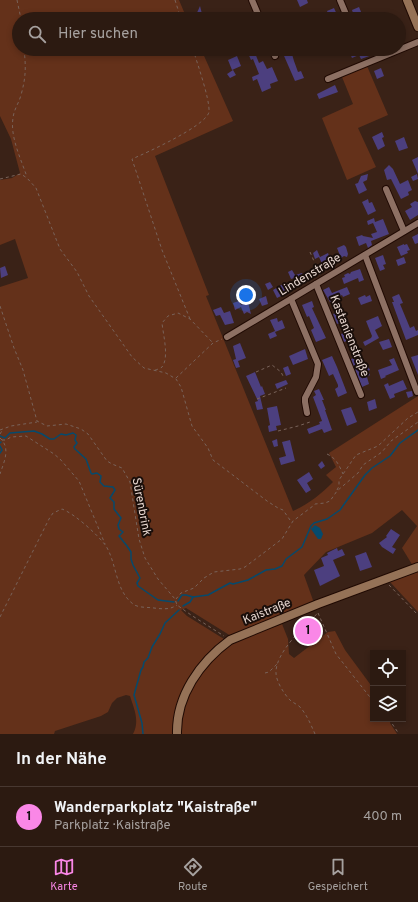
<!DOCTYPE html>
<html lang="de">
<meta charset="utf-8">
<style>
:root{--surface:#2c1a11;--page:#38271f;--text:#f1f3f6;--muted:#a6a19f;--line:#483831;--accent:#fa87e7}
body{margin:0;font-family:Overpass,sans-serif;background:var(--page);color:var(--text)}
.controls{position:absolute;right:12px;bottom:12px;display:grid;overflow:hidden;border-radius:0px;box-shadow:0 2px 6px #0003}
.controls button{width:36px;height:36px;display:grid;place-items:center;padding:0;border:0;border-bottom:1px solid var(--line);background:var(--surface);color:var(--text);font:20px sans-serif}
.you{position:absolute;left:246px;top:295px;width:14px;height:14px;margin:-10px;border:3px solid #fff;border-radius:50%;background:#1a73e8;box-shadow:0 0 0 6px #1a73e833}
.badge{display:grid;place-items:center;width:26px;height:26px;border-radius:50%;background:var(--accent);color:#111;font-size:13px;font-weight:700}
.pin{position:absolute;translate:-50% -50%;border:2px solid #fff;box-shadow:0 1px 4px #0006}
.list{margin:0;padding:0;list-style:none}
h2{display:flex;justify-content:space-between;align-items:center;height:52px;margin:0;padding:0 16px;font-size:17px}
h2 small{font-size:13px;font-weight:400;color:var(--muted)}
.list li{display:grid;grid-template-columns:26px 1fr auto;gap:12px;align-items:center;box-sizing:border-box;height:60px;padding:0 16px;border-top:1px solid var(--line)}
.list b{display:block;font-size:15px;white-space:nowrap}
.list p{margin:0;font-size:13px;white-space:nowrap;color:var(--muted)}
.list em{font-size:13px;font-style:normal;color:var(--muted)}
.icon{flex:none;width:22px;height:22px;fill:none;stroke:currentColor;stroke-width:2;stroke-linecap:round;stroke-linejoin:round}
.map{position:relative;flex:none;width:418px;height:734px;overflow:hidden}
.search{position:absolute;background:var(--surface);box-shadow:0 2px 6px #0003;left:12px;right:12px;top:12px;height:44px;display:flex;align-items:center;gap:10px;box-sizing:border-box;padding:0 14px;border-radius:22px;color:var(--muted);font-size:15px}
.sheet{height:112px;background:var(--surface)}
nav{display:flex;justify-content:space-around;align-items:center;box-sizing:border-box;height:56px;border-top:1px solid var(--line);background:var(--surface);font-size:11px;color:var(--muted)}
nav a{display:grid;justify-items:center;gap:2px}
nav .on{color:var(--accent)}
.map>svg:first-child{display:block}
.green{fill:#64311a}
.water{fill:#064a6c}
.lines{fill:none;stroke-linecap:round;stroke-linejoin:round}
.stream{stroke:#064a6c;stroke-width:1.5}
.building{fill:#4c3f7f}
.street-casing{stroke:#200a03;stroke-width:8}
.secondary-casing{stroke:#200a03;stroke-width:10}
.path{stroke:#79635a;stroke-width:1;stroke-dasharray:3 3;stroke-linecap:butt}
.street{stroke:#8d7063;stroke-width:6}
.secondary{stroke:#957257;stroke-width:8}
.labels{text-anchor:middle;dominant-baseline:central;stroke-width:4;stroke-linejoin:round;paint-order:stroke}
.street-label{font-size:12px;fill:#e7d6cf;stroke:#190e0a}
</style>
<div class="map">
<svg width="418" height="734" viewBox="0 0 418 734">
<rect width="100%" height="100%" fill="#3a2217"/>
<g class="green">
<path d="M0 0H179L187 19H19V49H201L233 121 155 156 209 295 206 296 293 511C309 504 321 494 333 482L326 475 336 467 329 453 418 396V564L413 566 402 548 417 526 402 510 372 533 326 552 304 575 314 603 231 636 186 608 181 610 187 616 224 639C197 660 173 699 173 734H133C140 721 134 709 130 696L126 695 117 698 112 703 108 712 101 716 55 731 54 734H0V287L28 278 15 239 0 245V180L12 178 20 173 11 139 0 116Z"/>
<path d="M367 66 388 115 358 128 376 167 347 180 322 118 353 104 342 77Z"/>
<path d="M418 571V612L390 582V580Z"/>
<path d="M282 624 288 639 289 654 294 658 328 632 335 631 345 650 373 688V719H391L390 723 397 734H179C180 726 181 717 183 710 189 684 209 658 231 644 244 636 267 630 282 624Z"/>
</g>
<path class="water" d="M315 525 320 528 323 534 321 539H318L311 529Z"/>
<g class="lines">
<g class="stream">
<path d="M0 436 5 438 10 433 34 431 42 434 50 439H54L61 434 66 435 73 433 76 435 75 440 77 443 74 447 75 449 86 459 91 473 92 474 97 473 101 476 100 482 104 486 113 487 115 490 110 498 114 502V509L121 518 118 525 119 529 123 532 119 536 127 546 131 552V559L133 565 140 578 137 583 138 586 158 600 174 602"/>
<path d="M0 443 1 442"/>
<path d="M0 446 2 450 0 453"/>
<path d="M178 601 182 595H186L193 597 208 595 230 583 233 584 248 580 266 570 275 569 282 566 286 559 302 547 311 526 314 523 327 519 340 510 365 475 372 468 390 456 400 443 418 430"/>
<path d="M183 606 190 602 193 597"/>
<path d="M143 734 142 723 134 695 141 670 143 667 144 662 148 658 152 647 160 634 165 623 179 610"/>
</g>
</g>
<g class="building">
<path d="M297 0H307L308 3 300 7Z"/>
<path d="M200 6 203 18 198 19 196 15Z"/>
<path d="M359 7 364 19H355L352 10Z"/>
<path d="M334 8 339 19H330L327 11Z"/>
<path d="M245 12 248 19H240L238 15Z"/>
<path d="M253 49H263L255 53 259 63 263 61 267 69 272 67 278 81 270 84 271 88 262 92 257 79 253 81 252 77 259 74 253 59 251 60 247 51Z"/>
<path d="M281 49H293L294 53 292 54 294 61 298 72 301 71 304 78 295 81Z"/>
<path d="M348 49H356L359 55 352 58Z"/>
<path d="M370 50 372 55 361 59 359 55Z"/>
<path d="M237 56 241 66 232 70 228 60Z"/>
<path d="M381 68 384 76 377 79 374 71Z"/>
<path d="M233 70 236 75 230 78 227 74Z"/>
<path d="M335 85 338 92 319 99 317 94Z"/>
<path d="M382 132 384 137 382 138 385 146 378 150 372 137Z"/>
<path d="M404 137 408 148 399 151 395 141Z"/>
<path d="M418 157V174L412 160Z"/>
<path d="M389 165 393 169 400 184 408 180 412 190 408 192 409 195 401 199 391 179 387 180 384 170Z"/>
<path d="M368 174 367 180 363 182 367 190 359 194 355 184 358 183 361 176Z"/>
<path d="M417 174 418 179 413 181 411 177Z"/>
<path d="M368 199 369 203 372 202 376 211 368 215 362 202Z"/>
<path d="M415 201 418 202V215L410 220 405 211 412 207 410 204Z"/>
<path d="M374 218 375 222 383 219 389 234 371 241 372 245 368 248 366 243 359 246 356 237 362 235 363 236 373 238 371 234 377 232 373 223 368 225 367 221Z"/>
<path d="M418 234V243L415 244 412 237Z"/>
<path d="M404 244V245L407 244 410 250 407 251 408 253 401 256 397 247Z"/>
<path d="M344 245 346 247 348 254 347 257 344 256 341 258 337 248Z"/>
<path d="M317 250 320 257 328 253 331 262 329 263 328 265 323 266 319 257 315 259 313 253Z"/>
<path d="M383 255 386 264 383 265 385 269 380 271 375 258Z"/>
<path d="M404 257 406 263 398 266 396 260Z"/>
<path d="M5 266 8 275 1 278 0 268Z"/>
<path d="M360 269 364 280 359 282 358 278 344 284 342 278 345 277 344 275 348 273 350 274 351 272Z"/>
<path d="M292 270 295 275 302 273 303 276 305 277V279L306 282 298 286 294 278 291 279 288 272Z"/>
<path d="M270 282 273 287 268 290 265 284Z"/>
<path d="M283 284 287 293 277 298 273 290Z"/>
<path d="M329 287 332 293 347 287 350 294 343 297 342 295 330 302 323 290Z"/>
<path d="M399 294 403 303 400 304 410 328 414 326 416 331 418 330V335L406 340 392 302H394L392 297Z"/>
<path d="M365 295 366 297 370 295 372 301 361 305 358 298Z"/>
<path d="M266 296 268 304 262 306 259 299Z"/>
<path d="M239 301 241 305 248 302 251 314 247 312 244 314 241 307 235 310 233 303Z"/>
<path d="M312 301 314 307 312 308 326 338 316 342 311 330 314 328 309 316 307 317 302 305Z"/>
<path d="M221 307 224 313 230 311 234 323 225 325 220 315 216 316 213 310Z"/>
<path d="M341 311 345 321 337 324 333 314Z"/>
<path d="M378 316 382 326 375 330 379 338 365 346 363 342 371 338 372 336 366 321Z"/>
<path d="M277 318 278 322 282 320 285 328 275 332 277 336 270 339 268 334 275 331 270 320Z"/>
<path d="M349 331 352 339 344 342 341 334Z"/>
<path d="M389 339 392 347 383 350 379 342Z"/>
<path d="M240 343 246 358 238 361 240 367 236 368 233 360 236 359 233 346Z"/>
<path d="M305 349 308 359 293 365 289 356Z"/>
<path d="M418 355V375L411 357Z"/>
<path d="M332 356 337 367 347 393 338 397 335 389 338 387V385L333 374 329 376 322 360Z"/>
<path d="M359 356 363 367 367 364 370 370 368 371 370 375 367 377 369 384 362 387 351 359Z"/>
<path d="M394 358 399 370 385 376 386 377 381 379 378 370 392 365 389 360Z"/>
<path d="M288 366 291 374 286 376 283 368Z"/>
<path d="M255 372 261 387 262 386 265 394 260 396 263 409 257 410 255 402 258 401 246 376Z"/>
<path d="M286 380 288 384 277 389 275 384Z"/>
<path d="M403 380 407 389 394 394 395 397 390 399 384 385 388 383 389 386Z"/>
<path d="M319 389 324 400H322L326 410H325L332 430 324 433 322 429 309 434 307 429 320 424 319 422 322 421 313 397 316 395 314 391Z"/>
<path d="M412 391 413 396 408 398 406 392Z"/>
<path d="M375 399 377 408 369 411 367 402Z"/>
<path d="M277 406 281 425 276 426 277 430 269 432 268 426 270 425 267 408Z"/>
<path d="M351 407 357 422 347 426 341 410Z"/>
<path d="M277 439 278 446 274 447 272 441Z"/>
<path d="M290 440 295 461 281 465 279 458 286 456 282 442Z"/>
<path d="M322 461 325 466 321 469 318 465Z"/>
<path d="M309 472 313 479 307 483 311 490 306 493 297 480Z"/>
<path d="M391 529 400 535 392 547 396 549 393 554 382 547 379 543 387 537 386 536Z"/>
<path d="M337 548 338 551 342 549 345 555 333 560 340 576 320 586 314 570 324 566 321 558 328 555 327 553Z"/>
<path d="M366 552 372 567 360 571 355 556Z"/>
</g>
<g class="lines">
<defs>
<g id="street">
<path d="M252 0 260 19"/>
<path d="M340 0 348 19"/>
<path d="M272 49 275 56"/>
<path d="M328 79 418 42"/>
<path d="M386 189 404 231"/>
<path d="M365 255 417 392"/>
<path d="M316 284 361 395"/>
<path d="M291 299 318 364 316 377 305 398V402L307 413"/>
<path d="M227 337 418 223"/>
</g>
<g id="secondary">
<path d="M407 0 418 27"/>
<path d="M177 734C176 696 200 662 230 640L318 604 418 567"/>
</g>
</defs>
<use href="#street" class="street-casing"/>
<use href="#secondary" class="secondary-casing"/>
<g class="path">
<path d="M17 0 21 19"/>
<path d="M175 0 181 19"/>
<path d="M24 49C26 67 26 77 21 95 19 103 14 109 13 118 10 137 21 159 27 177"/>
<path d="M0 179 21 174 27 178 36 188 60 249 77 272 89 296 125 347 132 357 144 368 166 373 176 379 181 387 192 426 208 448 213 460 267 501 278 508 283 510 290 520 293 521"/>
<path d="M310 252 320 275"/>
<path d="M0 306 14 348 23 370 37 421 47 426 66 424 81 429 88 434 107 461 112 464 122 468 130 482 139 539 145 558 158 579 175 599 177 605 191 615 224 636"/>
<path d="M190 319 162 250 132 159C146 153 206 126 209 112 210 99 197 63 193 49"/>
<path d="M155 370C156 370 161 368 161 368 170 360 163 334 162 323L168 316 178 313 190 319 213 343"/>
<path d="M256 372 272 365 281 372 284 378"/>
<path d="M176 378 213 343 222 339"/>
<path d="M257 399 286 388"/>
<path d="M0 430 11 426 37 422"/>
<path d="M278 431 298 426 310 422"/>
<path d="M0 434 3 429"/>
<path d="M0 438C11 448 4 462 0 474"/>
<path d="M2 440H6L11 437 26 436 54 454 60 459 79 481 105 544"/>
<path d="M327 454C336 458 339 465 343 474"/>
<path d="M337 490 339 486V480L356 455 378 446 408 418 418 412"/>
<path d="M389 585 418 615"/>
<path d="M176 599 181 593 194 588 204 578 214 572 240 569 245 567 282 539 293 521 313 506 315 504 325 503 330 501 337 491 358 473 363 465 382 452 391 441 418 422"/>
<path d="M318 613 336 654 373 701"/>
<path d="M0 617 49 519 53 513 62 509C75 514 98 535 106 546 117 564 115 590 133 604 138 608 147 607 154 608 162 609 170 610 177 605"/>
<path d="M265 673 269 672 278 663"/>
<path d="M389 719 399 734"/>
<path d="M315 734C311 725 307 715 300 707 297 704 293 703 290 700 284 694 276 681 276 673 275 653 305 625 318 613"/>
</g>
<use href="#street" class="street"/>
<use href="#secondary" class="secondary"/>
</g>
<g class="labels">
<g class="street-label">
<text transform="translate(310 275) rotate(-31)">Lindenstraße</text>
<text transform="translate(349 336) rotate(68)">Kastanienstraße</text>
<text transform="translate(141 507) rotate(79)">Sürenbrink</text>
<text transform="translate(267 612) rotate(-22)">Kaistraße</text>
</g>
</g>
</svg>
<div class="controls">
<button><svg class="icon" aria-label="locate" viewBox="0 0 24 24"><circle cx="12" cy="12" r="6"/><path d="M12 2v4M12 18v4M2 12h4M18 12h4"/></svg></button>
<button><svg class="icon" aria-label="layers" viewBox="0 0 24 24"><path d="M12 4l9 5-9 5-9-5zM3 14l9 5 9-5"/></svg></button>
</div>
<div class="you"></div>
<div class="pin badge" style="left:308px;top:631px">1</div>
<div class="search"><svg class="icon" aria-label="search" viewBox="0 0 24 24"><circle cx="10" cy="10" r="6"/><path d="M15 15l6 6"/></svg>Hier suchen</div>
</div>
<section class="sheet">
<h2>In der Nähe<small></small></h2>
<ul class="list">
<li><span class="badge">1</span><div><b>Wanderparkplatz &quot;Kaistraße&quot;</b><p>Parkplatz · Kaistraße</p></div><em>400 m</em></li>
</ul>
</section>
<nav>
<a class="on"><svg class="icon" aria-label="map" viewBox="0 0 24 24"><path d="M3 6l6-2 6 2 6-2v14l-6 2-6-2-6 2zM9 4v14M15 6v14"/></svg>Karte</a>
<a><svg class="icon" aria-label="directions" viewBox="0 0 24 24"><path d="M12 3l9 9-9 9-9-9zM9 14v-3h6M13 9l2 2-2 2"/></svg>Route</a>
<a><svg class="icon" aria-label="saved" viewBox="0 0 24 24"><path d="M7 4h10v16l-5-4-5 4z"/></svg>Gespeichert</a>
</nav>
